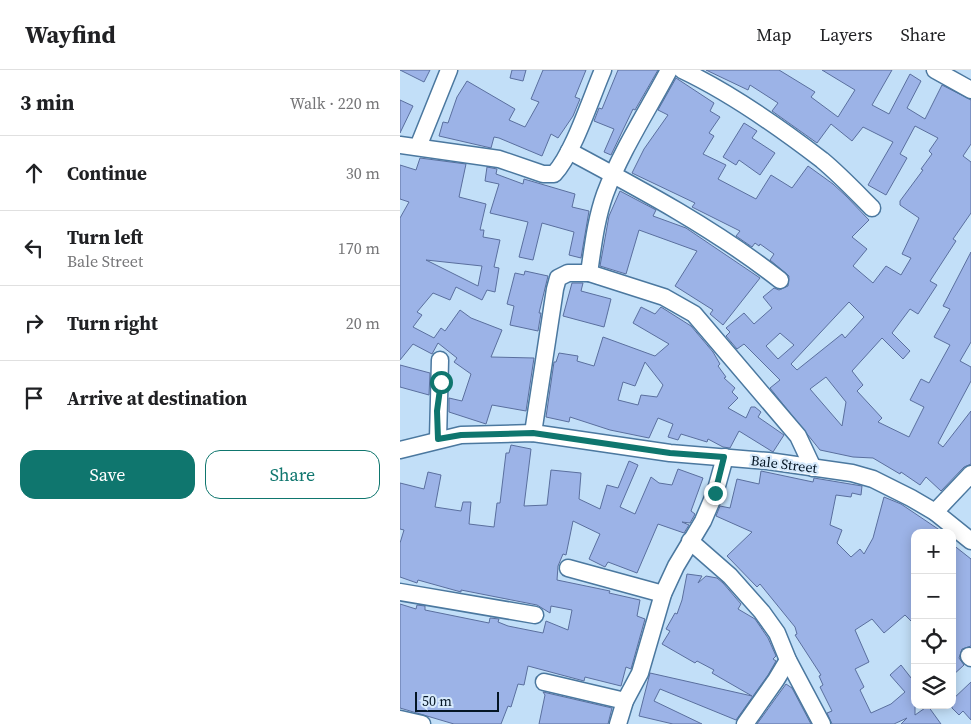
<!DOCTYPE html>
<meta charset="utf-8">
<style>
:root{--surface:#fff;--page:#f2f2f2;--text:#202124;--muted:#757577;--line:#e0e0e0;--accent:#0f766e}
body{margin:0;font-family:"Source Serif 4",serif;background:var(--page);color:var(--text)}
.controls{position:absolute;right:15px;bottom:15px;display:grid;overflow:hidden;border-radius:10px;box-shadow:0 2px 12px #0003}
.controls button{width:45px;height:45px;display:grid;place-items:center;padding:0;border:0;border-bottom:1px solid var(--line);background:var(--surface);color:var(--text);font:25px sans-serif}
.scale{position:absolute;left:15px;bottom:12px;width:84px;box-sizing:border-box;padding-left:5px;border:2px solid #041524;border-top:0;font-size:14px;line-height:18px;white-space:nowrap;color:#041524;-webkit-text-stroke:4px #d7eafc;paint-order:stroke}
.stop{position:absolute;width:15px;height:15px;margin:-11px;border:4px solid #0f766e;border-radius:50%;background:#fff}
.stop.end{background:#0f766e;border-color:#fff;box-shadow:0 1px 5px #0008}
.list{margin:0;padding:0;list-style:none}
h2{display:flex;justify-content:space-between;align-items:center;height:65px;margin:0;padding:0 20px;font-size:21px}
h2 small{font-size:16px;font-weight:400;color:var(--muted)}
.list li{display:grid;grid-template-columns:32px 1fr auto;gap:15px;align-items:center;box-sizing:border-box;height:75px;padding:0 20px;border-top:1px solid var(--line)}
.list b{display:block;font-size:19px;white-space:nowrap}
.list p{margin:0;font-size:16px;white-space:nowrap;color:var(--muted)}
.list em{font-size:16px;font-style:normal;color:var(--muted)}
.actions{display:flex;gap:10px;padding:15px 20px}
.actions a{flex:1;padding:11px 0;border:1px solid var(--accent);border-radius:15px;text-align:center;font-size:18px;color:var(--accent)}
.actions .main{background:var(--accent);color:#fff}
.icon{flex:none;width:28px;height:28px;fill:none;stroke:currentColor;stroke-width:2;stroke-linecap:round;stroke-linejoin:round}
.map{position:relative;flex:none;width:571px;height:654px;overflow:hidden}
header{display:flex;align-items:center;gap:30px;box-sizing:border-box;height:70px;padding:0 25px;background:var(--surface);border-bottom:1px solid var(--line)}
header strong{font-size:24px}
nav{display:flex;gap:28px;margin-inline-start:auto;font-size:18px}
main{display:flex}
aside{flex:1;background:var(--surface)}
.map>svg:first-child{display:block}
.building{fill:#9cb3e7;stroke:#5a6f9e;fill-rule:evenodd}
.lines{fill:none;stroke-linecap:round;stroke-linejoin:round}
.minor-casing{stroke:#4b789f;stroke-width:19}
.minor{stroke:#fff;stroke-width:16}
.route{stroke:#0f766e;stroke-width:6}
.labels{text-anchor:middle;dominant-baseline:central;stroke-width:4.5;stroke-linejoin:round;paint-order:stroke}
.street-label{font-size:14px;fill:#041524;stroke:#d7eafc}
</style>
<header>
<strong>Wayfind</strong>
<nav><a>Map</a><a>Layers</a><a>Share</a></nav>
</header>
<main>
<aside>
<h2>3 min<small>Walk · 220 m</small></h2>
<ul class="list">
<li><svg class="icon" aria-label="ahead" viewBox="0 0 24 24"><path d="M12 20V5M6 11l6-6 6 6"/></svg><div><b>Continue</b></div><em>30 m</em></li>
<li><svg class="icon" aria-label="left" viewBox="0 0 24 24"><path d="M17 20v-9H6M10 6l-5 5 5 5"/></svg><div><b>Turn left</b><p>Bale Street</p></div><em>170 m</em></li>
<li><svg class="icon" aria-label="right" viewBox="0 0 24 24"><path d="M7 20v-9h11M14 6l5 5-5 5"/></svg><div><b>Turn right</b></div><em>20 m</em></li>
<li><svg class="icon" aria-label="arrive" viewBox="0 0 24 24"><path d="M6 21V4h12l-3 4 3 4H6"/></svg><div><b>Arrive at destination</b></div></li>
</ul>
<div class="actions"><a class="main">Save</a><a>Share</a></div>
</aside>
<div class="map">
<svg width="571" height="654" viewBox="0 0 571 654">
<rect width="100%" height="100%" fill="#c2dff8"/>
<g class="building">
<path d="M0 0H30L24 12Z"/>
<path d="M112 0H126L123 11 110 8Z"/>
<path d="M143 0H186L175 27 180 29 173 46 158 68 151 64 142 86 99 68 94 67 91 78 39 66 43 52 48 53 57 27 67 11 115 39 109 50 125 57 139 32 131 29Z"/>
<path d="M218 0H258L235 40 233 39 211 85 204 82 214 59 194 51 199 38 202 39Z"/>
<path d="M306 0H379L415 22 411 27 438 47 455 20 422 0H492L472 35 489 44 510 4 521 11 507 38 525 49 542 15 571 30V74L563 86 571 92V143L553 169 556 171 530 211 537 215 518 244 510 239 492 263 510 281 503 289 482 268 452 301 463 315 457 321 482 348 478 352 509 367 524 337 510 330 521 309 529 313 550 275 534 267 550 239 543 236 571 182V272L560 291 571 297V311L538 373 543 377 571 341V394L564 397 541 421 526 407 520 415 501 402 500 404 473 388 453 387 420 380 370 318 380 310 344 274 337 279 326 266 330 262 326 258 344 243 354 254 372 238 363 227 374 218 379 220 388 216 389 206 370 190 374 184 360 174 359 176 355 173 352 177 336 166 340 161 292 137 295 133 232 103 244 79 268 45 258 40 276 8 314 33 310 41 320 47 309 63 314 66 303 84 326 95 318 109 356 129 371 105 392 118 408 96 433 114 446 126 469 150 452 167 467 179 453 196 473 213 486 196 501 205 511 188 502 184 519 148 500 135V131L523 100 521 99 532 84 529 81 538 68 515 56 500 84 507 88 486 125 468 115 493 72 463 57 452 71 431 54 417 73 372 41 378 33 350 15 348 20ZM449 232 464 247 445 268 442 264 397 300 391 294ZM380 263 394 275 378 289 366 276ZM426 307 446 332 442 356 410 319Z"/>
<path d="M0 30 13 36 0 63Z"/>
<path d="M344 53 357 61 352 68 375 83 360 105 339 90 336 95 323 87Z"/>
<path d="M20 88 66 94 59 127 86 134 80 160H84L83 167 100 170 94 197 99 198 95 222 87 220 82 230 56 217 50 230 33 223 17 242 22 245 13 257 34 268 41 258 45 261 60 240 71 248 102 260 91 287 134 288 126 341 92 335 86 354 49 342V328L62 331 71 304 54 292 57 288 38 273 32 284 13 274 0 290V148L9 132 0 129V95L16 100ZM26 190 82 196 78 216Z"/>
<path d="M87 97 97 99 96 104 123 114 124 109 175 124 172 137 189 141 181 188 169 185 174 162 142 153 133 190 119 187 128 152 90 143 99 114 85 111Z"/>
<path d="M220 121 256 140 253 146 286 158 360 208 323 255 310 244 313 240 275 216 297 181 239 160 226 204 200 196 209 146Z"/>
<path d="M125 201 148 206 139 243H141L138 261 110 255 114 236 107 234 115 203 124 205Z"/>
<path d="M172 213H183L181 221 211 229 204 257 163 246Z"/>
<path d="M241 237 255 244 261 237 291 256 313 282 320 294 318 296 326 307 324 308 335 318 332 322 338 328 328 338 346 348 351 337H355L361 342 358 347 384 365 373 382 339 361 330 378 323 377 308 369 307 372 281 364 278 370 268 367 273 354 258 348 249 368 210 360 170 347 169 352 146 347 154 292H156L159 283 178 286 177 291 194 296 203 267 255 286 269 274 233 253ZM245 292 263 315 257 327 241 325 238 335 218 330 223 312 235 316Z"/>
<path d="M0 295 30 303 29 325 0 317Z"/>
<path d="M111 375 131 379 124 436 147 435 151 400 181 403 179 429 200 439 207 415 218 418 229 391 238 395 220 437 235 444 251 407 259 413 272 415 278 399 303 408 291 441 295 444 294 446 290 453 282 452 289 455 284 463 258 454 237 503 208 492 205 497 189 489 200 464 173 451 166 485 163 484 158 496 157 510 210 521 209 523 240 530 237 546 245 549 231 599 226 597 221 616 185 607 184 611 128 596 124 615 118 614 111 637 108 636 101 654H54L0 638V534L16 539 17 535 25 536V540L89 553 90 548 99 549 98 552 108 556 143 563 146 551 168 560 172 540 151 536 150 543 137 535 61 520V522L18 510 17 513 0 507V473L4 460 0 459V413L24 419 28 402 41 405 35 437 61 441 63 432H71L69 454 94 457 97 433H100L106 383H109Z"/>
<path d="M361 401 413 412 414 408 462 416 461 425 452 423 451 427 436 425 430 455 442 460 437 473 451 487 460 479 464 484 473 468 484 427 501 434 544 463H515V555L505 545 484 563 472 549 455 560 469 592 455 599 464 617 460 620 471 643 491 634 505 622 490 605 501 595 515 613V645L528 636 541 654H501L507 648 494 654H432L427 643 432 641 420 617 423 615 419 606 421 605 395 565 397 564 395 557 360 514 357 517 327 486 352 462 316 446 320 436 330 438 337 409 359 414Z"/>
<path d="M552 474 571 489V576L562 579 559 588 564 595 552 606Z"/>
<path d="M287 504 302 506 298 513 306 506 317 508 323 513 341 534 338 539 355 549 368 568 376 586 373 589 376 591 368 605 336 650 260 619 254 631 302 654H273L239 646 250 603 352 626 312 603 314 600 297 591 295 593 262 574 270 561 266 559 275 543 277 544 282 530Z"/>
<path d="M571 612V650L563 641 559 645 552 638V630Z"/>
<path d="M386 614 392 618 411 654H357Z"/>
<path d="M143 622 212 638 208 654H139L145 625Z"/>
</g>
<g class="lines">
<defs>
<g id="minor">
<path d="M282 0C331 23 379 57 422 90 440 105 456 122 472 138"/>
<path d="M535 0 571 20"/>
<path d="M0 75 99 89 143 104H154C173 84 191 28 203 0"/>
<path d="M18 77 49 0"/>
<path d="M169 81C242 120 315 159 380 210"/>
<path d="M189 203C193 176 196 149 205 124 221 81 248 40 269 0"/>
<path d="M133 363 155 219 158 208 168 203H189L264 227 294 244 398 366 413 398"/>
<path d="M38 369 40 290"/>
<path d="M0 380 61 365 133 363 270 383 368 391 452 403 473 409 511 428 535 442 571 471"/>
<path d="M535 442 571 404"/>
<path d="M290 471 330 506 362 542 377 563 388 590 422 654"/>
<path d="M168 498 263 524"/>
<path d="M0 522 135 545"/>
<path d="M569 586 571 588"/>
<path d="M144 612 225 631"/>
<path d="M0 649 22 654"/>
<path d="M218 654 225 631 240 603 263 524 276 496 303 451 315 423 325 387"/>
<path d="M345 654 376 610 388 590"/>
</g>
</defs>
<use href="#minor" class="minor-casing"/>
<use href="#minor" class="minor"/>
</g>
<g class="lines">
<path class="route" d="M41 312 37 341 38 369 61 365 133 363 270 383 324 387 315 423"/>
</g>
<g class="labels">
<g class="street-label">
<text transform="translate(384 394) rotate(7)">Bale Street</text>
</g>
</g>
</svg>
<div class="controls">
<button>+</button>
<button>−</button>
<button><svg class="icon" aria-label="locate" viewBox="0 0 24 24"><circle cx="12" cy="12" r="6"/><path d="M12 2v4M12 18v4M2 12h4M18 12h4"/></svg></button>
<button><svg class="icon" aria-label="layers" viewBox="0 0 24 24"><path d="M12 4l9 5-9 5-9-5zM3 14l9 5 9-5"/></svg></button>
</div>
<div class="scale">50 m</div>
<div class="stop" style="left:41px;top:312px"></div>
<div class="stop end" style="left:315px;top:423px"></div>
</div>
</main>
